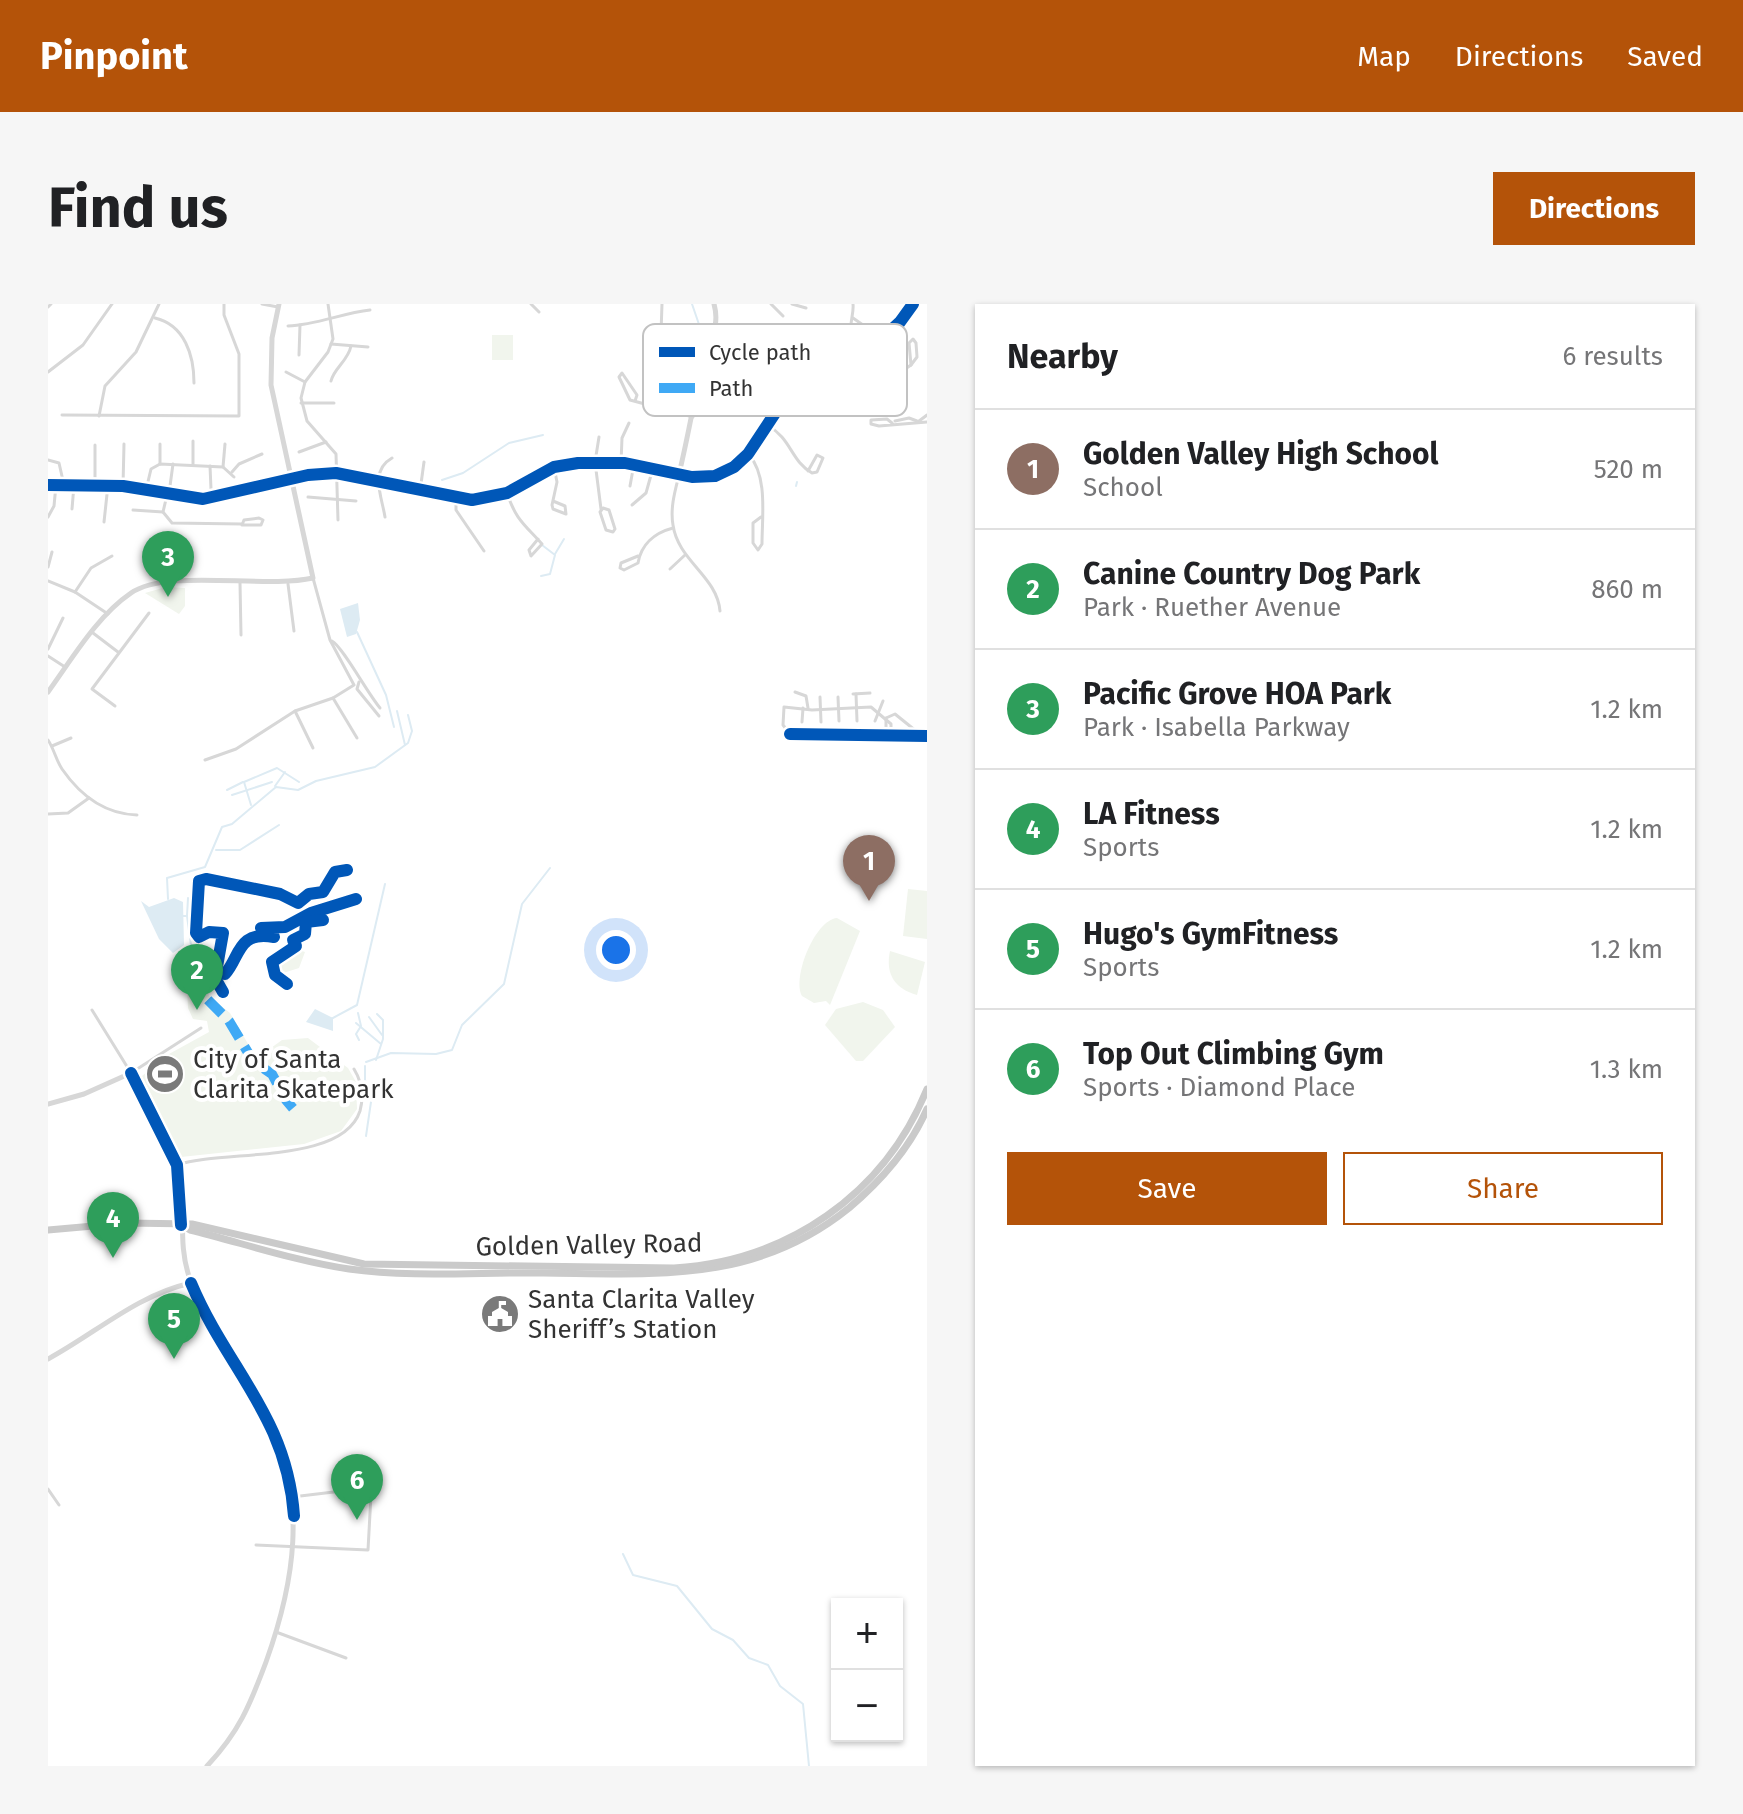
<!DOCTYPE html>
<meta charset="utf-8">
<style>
:root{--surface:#fff;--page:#f6f6f6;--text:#202124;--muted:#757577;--line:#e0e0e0;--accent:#b45309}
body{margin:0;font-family:"Fira Sans",sans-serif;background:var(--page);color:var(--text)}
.controls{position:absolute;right:24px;bottom:24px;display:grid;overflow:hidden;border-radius:0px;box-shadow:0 2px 6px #0004}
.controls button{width:72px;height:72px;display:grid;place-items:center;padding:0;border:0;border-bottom:2px solid var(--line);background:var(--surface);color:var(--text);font:40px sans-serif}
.you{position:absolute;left:568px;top:646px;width:28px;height:28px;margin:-20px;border:6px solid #fff;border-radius:50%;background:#1a73e8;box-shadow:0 0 0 12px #1a73e833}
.badge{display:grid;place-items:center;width:52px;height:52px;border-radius:50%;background:var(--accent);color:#fff;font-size:26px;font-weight:700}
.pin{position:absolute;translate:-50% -66px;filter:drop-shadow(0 2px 4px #0008)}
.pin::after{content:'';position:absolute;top:42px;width:28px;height:24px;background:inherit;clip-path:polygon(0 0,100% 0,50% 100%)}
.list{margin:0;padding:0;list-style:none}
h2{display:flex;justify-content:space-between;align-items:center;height:104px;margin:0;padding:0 32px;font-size:34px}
h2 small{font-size:26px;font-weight:400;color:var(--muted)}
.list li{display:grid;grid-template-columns:52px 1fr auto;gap:24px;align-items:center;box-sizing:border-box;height:120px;padding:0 32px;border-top:2px solid var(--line)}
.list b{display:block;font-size:30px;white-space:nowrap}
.list p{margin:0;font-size:26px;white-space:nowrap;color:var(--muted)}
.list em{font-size:26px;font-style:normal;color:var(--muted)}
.actions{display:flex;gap:16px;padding:24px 32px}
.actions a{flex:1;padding:18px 0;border:2px solid var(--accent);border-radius:0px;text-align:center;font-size:28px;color:var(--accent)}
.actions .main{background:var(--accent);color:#fff}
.map{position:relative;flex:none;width:879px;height:1462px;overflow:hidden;border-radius:0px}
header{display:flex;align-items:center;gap:48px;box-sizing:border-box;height:112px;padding:0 40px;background:var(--accent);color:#fff}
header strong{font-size:38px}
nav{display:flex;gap:44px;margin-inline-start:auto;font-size:28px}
.intro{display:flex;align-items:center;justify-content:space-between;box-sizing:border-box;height:192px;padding:0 48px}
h1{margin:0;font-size:56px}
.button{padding:20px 36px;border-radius:0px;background:var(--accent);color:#fff;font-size:28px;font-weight:700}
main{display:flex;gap:48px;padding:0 48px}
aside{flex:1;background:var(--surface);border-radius:0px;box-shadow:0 2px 6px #0004}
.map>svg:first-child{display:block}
.green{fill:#f1f5ed}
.water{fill:#ddebf3}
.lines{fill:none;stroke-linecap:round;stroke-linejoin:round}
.stream{stroke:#ddebf3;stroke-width:2}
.minor{stroke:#d7d7d7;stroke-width:3}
.tertiary{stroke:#d7d7d7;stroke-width:5}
.primary{stroke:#cacaca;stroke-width:7}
.quiet{stroke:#3fa9f5;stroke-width:10;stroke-dasharray:20 10;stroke-linecap:butt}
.cycleway-casing{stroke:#fff;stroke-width:17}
.cycleway{stroke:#0057b8;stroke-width:12}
.labels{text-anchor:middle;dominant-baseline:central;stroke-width:8;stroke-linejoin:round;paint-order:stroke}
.poi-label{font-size:26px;fill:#333;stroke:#fff;text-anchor:start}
.street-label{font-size:26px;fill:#333;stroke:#fff}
.key{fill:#fff;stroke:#c2c2c2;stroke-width:2}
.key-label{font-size:22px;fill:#333}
</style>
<header>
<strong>Pinpoint</strong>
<nav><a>Map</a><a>Directions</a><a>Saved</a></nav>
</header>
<div class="intro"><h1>Find us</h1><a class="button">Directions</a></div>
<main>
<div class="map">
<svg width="879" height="1462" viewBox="0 0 879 1462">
<rect width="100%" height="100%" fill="#fff"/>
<g class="green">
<rect x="444" y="31" width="21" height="25"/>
<path d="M118 283 137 284V302L131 310 97 289Z"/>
<path d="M860 585 879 587V635L855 632Z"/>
<path d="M789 614 812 627 782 701 778 697 766 699 754 692C744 673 767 616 789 614Z"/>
<path d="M254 647 257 648 251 664 229 671 226 659Z"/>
<path d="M842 647 877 658 869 691C847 685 837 670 842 647Z"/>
<path d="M150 658 161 692 182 709 203 745 212 752 234 736 260 734 300 764 308 778 309 805 293 827 256 840 133 853 94 772 121 750 161 728 159 717 145 715 140 704 138 662Z"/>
<path d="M815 698 835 706 847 723 815 757H808L777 721 788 705Z"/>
</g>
<g class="water">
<path d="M310 299 312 316 308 330 299 333 292 305Z"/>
<path d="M126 594 135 598 136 641 125 649 111 635 93 597 101 603Z"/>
<path d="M267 705 285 714V727L258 718Z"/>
</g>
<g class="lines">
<g class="stream">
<path d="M644 0 657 38"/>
<path d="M394 176 415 169 461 139 495 131"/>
<path d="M748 182 749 178"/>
<path d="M507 250 516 235"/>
<path d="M493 272 502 270 507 251 494 241"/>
<path d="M309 328 338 391 346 423"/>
<path d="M349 407 357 441"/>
<path d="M227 482 237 468"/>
<path d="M179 486 195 478"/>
<path d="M184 491 224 478"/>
<path d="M203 501 196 478 229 464 251 478"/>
<path d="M168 546H192L231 521"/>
<path d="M120 595 119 574 157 563 174 523 184 520 228 483 250 486 268 477 327 463 360 439 364 427 360 411"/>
<path d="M134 612H139L140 594"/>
<path d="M139 612 143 641"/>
<path d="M310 709 313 722 308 730 311 736"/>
<path d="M321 713 334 731"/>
<path d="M283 715 309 701 337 580"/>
<path d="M308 719 333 740"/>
<path d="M328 756 335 735V716L329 710"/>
<path d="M318 758 343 749 388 750 404 746 414 721 456 680 474 600 502 564"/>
<path d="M317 762V776L324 791 318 832"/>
<path d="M575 1250 585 1271 629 1282 664 1325 685 1336 701 1354 720 1361 732 1382 755 1400 761 1462"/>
</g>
<g class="minor">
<path d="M214 0 230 3"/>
<path d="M280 0 285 35 280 48 257 78 253 94 259 117 288 150 290 216"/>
<path d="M483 0 491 8"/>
<path d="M614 0 613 29 616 36 657 50"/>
<path d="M723 0 735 12"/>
<path d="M744 0 758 4"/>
<path d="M805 0C806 9 802 17 803 26 806 53 836 82 863 61"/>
<path d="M0 3 3 0"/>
<path d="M107 14C137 21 146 52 146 79"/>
<path d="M805 14 825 28"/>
<path d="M240 22C269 21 294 9 322 6"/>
<path d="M865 35 868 39 869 53 863 61 861 39Z"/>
<path d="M283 40 320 43"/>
<path d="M767 42 802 30"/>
<path d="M251 51 252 21"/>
<path d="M0 68 35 41 64 0"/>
<path d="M238 68 257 78"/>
<path d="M283 77C286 64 300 57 303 42"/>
<path d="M587 97 589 91 574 69 571 73 582 96 645 113"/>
<path d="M253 99H286"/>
<path d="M14 111 191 112V50L176 11V0"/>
<path d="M51 112 57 82 88 48 111 0"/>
<path d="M847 117 861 114 869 117"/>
<path d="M871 117 879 111"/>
<path d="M844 119 839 115 823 116V120L831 122 879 118"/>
<path d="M719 121C744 135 742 156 764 169L769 168 775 154 769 151 760 167"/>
<path d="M551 133 547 158 553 205"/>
<path d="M112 140V160"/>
<path d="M47 141V181"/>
<path d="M251 148 278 138"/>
<path d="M701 151C720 172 714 213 714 240L710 246 705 239V219L713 213"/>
<path d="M0 156 11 159 16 181"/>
<path d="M573 159 574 134 581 119"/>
<path d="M145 161V137"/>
<path d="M162 162 163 185"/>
<path d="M175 163 177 140"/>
<path d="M184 168 191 160 214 150"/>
<path d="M631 171C627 187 622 204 625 221 630 257 669 272 672 307"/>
<path d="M75 182 76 140"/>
<path d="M122 182 125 160"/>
<path d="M582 182 586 160"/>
<path d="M98 186 103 165 112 160 175 163 186 173"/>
<path d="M372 187 376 158"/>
<path d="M459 189C468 216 476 220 494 240L483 252 481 246 490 235"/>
<path d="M119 191 115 208 124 219 194 220"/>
<path d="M260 193 308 197"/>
<path d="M408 194V206L436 247"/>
<path d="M505 197 517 202 518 210 505 205 504 201 509 178 506 163"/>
<path d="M584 201 598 189 605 164"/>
<path d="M555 204 561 206 567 225 565 228 558 226 552 208Z"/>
<path d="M24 205 26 181"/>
<path d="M85 206 115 208"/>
<path d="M0 213 6 202 8 181"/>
<path d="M337 213C334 193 321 167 344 154"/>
<path d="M211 214 215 216 213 221H194L196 216Z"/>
<path d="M56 218 60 181"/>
<path d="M590 252 573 259 572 264 576 266 590 259C593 241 606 229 625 224"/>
<path d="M0 263 4 248"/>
<path d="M622 265 637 251"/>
<path d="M0 277 27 288 60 310"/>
<path d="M192 279 193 331"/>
<path d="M240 280 246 327"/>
<path d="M27 288 43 264 64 252"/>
<path d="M45 329 70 348"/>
<path d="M284 337C294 342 320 390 332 404"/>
<path d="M0 345 15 314"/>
<path d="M0 352 17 363"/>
<path d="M311 378 309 385 331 412"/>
<path d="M747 388 758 392 760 404"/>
<path d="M805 390 822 389"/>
<path d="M808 390 809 417"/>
<path d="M772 393 773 418"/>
<path d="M790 393 791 417"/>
<path d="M285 394 309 434"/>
<path d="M67 402 44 385 101 309"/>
<path d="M247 407 265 444"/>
<path d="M838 414 847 410 868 427"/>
<path d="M838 414V432"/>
<path d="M827 417 835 397"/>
<path d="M754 418 755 404"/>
<path d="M843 433V420L823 403 764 406 736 403 735 421 742 430 864 434 879 432"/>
<path d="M0 436C6 445 8 456 14 465 32 491 57 510 89 511"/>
<path d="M4 442 23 434"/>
<path d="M157 456 188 445 247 407 285 394 306 381 282 336 265 274"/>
<path d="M0 510 20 509 41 494"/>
<path d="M44 706 83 769 153 724"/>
<path d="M129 861C176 845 294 861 312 807 316 792 314 778 306 765"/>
<path d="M0 1185 11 1201"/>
<path d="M208 1241 320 1246 323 1191 319 1184 244 1193"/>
<path d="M228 1328 298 1354"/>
</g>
<g class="tertiary">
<path d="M631 170C640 133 646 97 654 60 659 37 673 25 666 0"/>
<path d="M0 181 75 182 155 195 260 171 288 169 424 196 459 189 506 163 530 159H577L644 173 667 172 686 163 700 150 747 79 766 66 824 44 852 18 865 0"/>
<path d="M0 388C24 355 49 312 83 289 119 264 216 285 265 274L223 81 224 34 231 0"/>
<path d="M0 800 36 790 83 769C103 801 128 840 133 879 137 911 130 943 142 975 161 1026 199 1067 222 1117 259 1198 247 1277 218 1358 202 1401 191 1428 159 1462"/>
<path d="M0 1055C48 1029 89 991 143 979"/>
</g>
<g class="primary">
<path d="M133 921 142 926C194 939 248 957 301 965 364 974 432 968 495 969 608 970 707 980 801 904 834 876 862 844 879 805"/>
<path d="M0 926 79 919 144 920 316 960 626 964C739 957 836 891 879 785"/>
</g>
<path class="quiet" d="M147 669 156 692 181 717 205 757 224 770 238 796 249 809"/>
<defs>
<g id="cycleway">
<path d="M0 181 75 182 155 195 260 171 288 169 424 196 459 189 506 163 530 159H577L644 173 667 172 686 163 700 150 747 79 766 66 824 44 852 18 865 0"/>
<path d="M742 430 879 432"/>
<path d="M177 670C192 654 189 626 226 633L213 624 237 623 263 609 308 595"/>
<path d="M239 680 227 671 224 658 248 642 245 636 257 630 258 618 275 616"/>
<path d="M175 688 167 674 175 629 161 628 151 633 148 629 151 577 158 575 232 590 250 599 261 590 275 588 287 568 299 566"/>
<path d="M83 769 129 861 133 921"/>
<path d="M143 979C179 1065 239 1112 246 1212"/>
</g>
</defs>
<use href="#cycleway" class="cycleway-casing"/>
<use href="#cycleway" class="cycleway"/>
</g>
<defs>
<symbol id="stadium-disc" viewBox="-11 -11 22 22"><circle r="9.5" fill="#7a7a7a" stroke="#fff"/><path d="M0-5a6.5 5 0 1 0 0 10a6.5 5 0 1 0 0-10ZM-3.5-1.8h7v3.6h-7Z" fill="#fff"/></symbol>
<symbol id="civic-disc" viewBox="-11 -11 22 22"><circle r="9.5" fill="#7a7a7a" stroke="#fff"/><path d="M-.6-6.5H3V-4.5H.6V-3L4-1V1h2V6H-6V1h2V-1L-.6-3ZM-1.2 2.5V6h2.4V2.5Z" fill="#fff"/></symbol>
</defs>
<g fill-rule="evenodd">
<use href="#stadium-disc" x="95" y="748" width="44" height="44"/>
<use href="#civic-disc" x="430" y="988" width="44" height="44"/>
</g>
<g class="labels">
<g class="poi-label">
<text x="145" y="755">City of Santa<tspan x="145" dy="30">Clarita Skatepark</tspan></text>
<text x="480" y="995">Santa Clarita Valley<tspan x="480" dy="30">Sheriff’s Station</tspan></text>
</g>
<g class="street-label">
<text transform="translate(541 941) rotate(-1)">Golden Valley Road</text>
</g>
</g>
<rect x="595" y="20" width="264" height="92" rx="12" class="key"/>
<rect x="611" y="43" width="36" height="10" fill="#0057b8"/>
<rect x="611" y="79" width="36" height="10" fill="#3fa9f5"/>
<g class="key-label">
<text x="661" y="56">Cycle path</text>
<text x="661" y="92">Path</text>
</g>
</svg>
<div class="controls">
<button>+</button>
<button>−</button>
</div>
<div class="you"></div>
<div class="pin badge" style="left:821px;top:597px;background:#8d6e63">1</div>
<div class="pin badge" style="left:149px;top:706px;background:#2e9e5b">2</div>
<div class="pin badge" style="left:120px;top:293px;background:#2e9e5b">3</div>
<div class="pin badge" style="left:65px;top:954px;background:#2e9e5b">4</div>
<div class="pin badge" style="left:126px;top:1055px;background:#2e9e5b">5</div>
<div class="pin badge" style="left:309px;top:1216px;background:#2e9e5b">6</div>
</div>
<aside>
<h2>Nearby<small>6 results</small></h2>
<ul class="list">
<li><span class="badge" style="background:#8d6e63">1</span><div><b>Golden Valley High School</b><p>School</p></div><em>520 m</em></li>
<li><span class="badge" style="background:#2e9e5b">2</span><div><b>Canine Country Dog Park</b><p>Park · Ruether Avenue</p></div><em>860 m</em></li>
<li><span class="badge" style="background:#2e9e5b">3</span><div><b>Pacific Grove HOA Park</b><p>Park · Isabella Parkway</p></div><em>1.2 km</em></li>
<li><span class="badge" style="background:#2e9e5b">4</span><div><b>LA Fitness</b><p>Sports</p></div><em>1.2 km</em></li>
<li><span class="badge" style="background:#2e9e5b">5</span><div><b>Hugo's GymFitness</b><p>Sports</p></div><em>1.2 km</em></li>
<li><span class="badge" style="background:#2e9e5b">6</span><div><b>Top Out Climbing Gym</b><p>Sports · Diamond Place</p></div><em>1.3 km</em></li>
</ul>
<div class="actions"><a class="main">Save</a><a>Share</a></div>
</aside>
</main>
